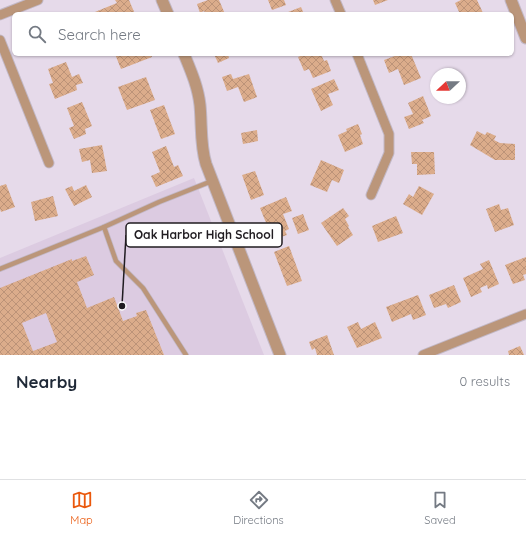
<!DOCTYPE html>
<style>
:root{--surface:#fff;--page:#f6f6f7;--text:#1f2937;--muted:#747a83;--line:#e0e1e3;--accent:#ea580c}
body{margin:0;font-family:Quicksand,sans-serif;background:var(--page);color:var(--text)}
.compass{position:absolute;left:430px;top:68px;width:36px;height:36px;border-radius:50%;background:var(--surface);box-shadow:0 1px 3px #0004;rotate:248deg}
.list{margin:0;padding:0;list-style:none}
h2{display:flex;justify-content:space-between;align-items:center;height:52px;margin:0;padding:0 16px;font-size:17px}
h2 small{font-size:13px;font-weight:400;color:var(--muted)}
.icon{flex:none;width:22px;height:22px;fill:none;stroke:currentColor;stroke-width:2;stroke-linecap:round;stroke-linejoin:round}
.map{position:relative;flex:none;width:526px;height:355px;overflow:hidden}
.search{position:absolute;background:var(--surface);box-shadow:0 1px 3px #0004;left:12px;right:12px;top:12px;height:44px;display:flex;align-items:center;gap:10px;box-sizing:border-box;padding:0 14px;border-radius:6px;color:var(--muted);font-size:15px}
.sheet{height:124px;background:var(--surface)}
nav{display:flex;justify-content:space-around;align-items:center;box-sizing:border-box;height:56px;border-top:1px solid var(--line);background:var(--surface);font-size:11px;color:var(--muted)}
nav a{display:grid;justify-items:center;gap:2px}
nav .on{color:var(--accent)}
.map>svg:first-child{display:block}
.built{fill:#dccbe1}
.building{fill:url(#building-cross-hatch);fill-rule:evenodd}
.lines{fill:none;stroke-linecap:round;stroke-linejoin:round}
.service-casing{stroke:#c2b8c6;stroke-width:6}
.minor-casing{stroke:#c2b8c6;stroke-width:11}
.tertiary-casing{stroke:#c2b8c6;stroke-width:13}
.service{stroke:#bb967a;stroke-width:4.5}
.minor{stroke:#bb967a;stroke-width:9}
.tertiary{stroke:#bb967a;stroke-width:11}
.leader{fill:none;stroke:#201c21;stroke-width:1.5}
.callout-dot{fill:#201c21;stroke:#fff;stroke-width:1.5}
.callout{fill:#fff;stroke:#201c21;stroke-width:1.5}
.callout-label{font-size:12px;text-anchor:middle;font-weight:bold;fill:#201c21}
</style>
<div class="map">
<svg width="526" height="355" viewBox="0 0 526 355">
<defs>
<pattern id="building-cross-hatch" width="8" height="8" patternUnits="userSpaceOnUse"><rect width="8" height="8" fill="#dbac8b"/><path d="M0 0l8 8M0 8l8-8" fill="none" stroke="#bc9378"/></pattern>
</defs>
<rect width="100%" height="100%" fill="#e6daea"/>
<path class="built" d="M194 178 264 355H0V258Z"/>
<g class="building">
<path d="M115 0H129L135 14H90L117 3Z"/>
<path d="M208 0H219L225 14H206L204 11 200 13 197 4Z"/>
<path d="M268 0H284L286 5 272 10Z"/>
<path d="M373 0H388L375 5Z"/>
<path d="M461 0H477L483 13 480 14H460L455 3Z"/>
<path d="M301 7 304 14H283Z"/>
<path d="M115 54H151L152 57 121 69Z"/>
<path d="M214 54H228L229 58 218 63Z"/>
<path d="M303 54H321L324 61 327 60 331 71 313 78 309 69 304 71 298 57 303 55Z"/>
<path d="M400 54H411L421 78 404 85 398 69 389 73 384 60Z"/>
<path d="M66 62 72 77 79 74 83 83 76 85 77 90 55 99 49 84 53 83 48 69Z"/>
<path d="M231 74 233 79 249 74 257 97 244 102 238 87 227 91 222 77Z"/>
<path d="M146 77 155 100 127 110 118 87Z"/>
<path d="M334 79 339 90 328 94 333 105 321 111 311 89Z"/>
<path d="M423 96 431 116 422 120 424 123 409 129 404 117 413 114 408 103Z"/>
<path d="M82 102 92 126 85 129 86 134 74 139 69 128 74 126 67 108Z"/>
<path d="M164 105 175 134 161 139 150 110Z"/>
<path d="M358 124 362 134 360 135 363 144 345 152 338 135 347 131 346 129Z"/>
<path d="M257 130 258 141 243 144 241 133Z"/>
<path d="M477 131 485 135 487 132 496 136 494 140 500 143 515 144V160H495L470 145Z"/>
<path d="M102 145 107 171 92 173 90 160 82 162 79 149Z"/>
<path d="M166 146 174 167 178 165 183 176 156 187 151 176 160 172 152 152Z"/>
<path d="M411 152H434L435 174 417 175V164H412Z"/>
<path d="M321 160 344 170 339 183 332 180 327 192 310 185Z"/>
<path d="M255 171 264 195 251 200 242 175Z"/>
<path d="M6 184 15 207 1 212 0 209V186Z"/>
<path d="M86 185 92 197 74 206 65 189 72 186 74 191Z"/>
<path d="M419 186 434 194 422 215 403 204 409 194 413 197Z"/>
<path d="M53 196 58 216 35 221 31 202Z"/>
<path d="M286 197 292 211 283 214 289 229 285 231 287 235 281 237 282 240 265 247 260 234 269 230 260 208Z"/>
<path d="M499 204 501 210 508 208 514 225 495 232 486 209Z"/>
<path d="M343 208 349 216 345 219 349 226 348 227 353 235 337 246 321 223Z"/>
<path d="M303 214 309 230 298 234 292 218Z"/>
<path d="M396 216 403 233 378 242 372 226Z"/>
<path d="M289 246 302 281 287 286 274 252Z"/>
<path d="M86 256 94 275 77 282 87 308 114 297 123 321 137 316 136 313 146 310 164 355H0V288L72 259V261ZM46 313 57 342 33 351 22 323Z"/>
<path d="M526 257V274L523 275 525 280 513 284 505 265Z"/>
<path d="M489 260 499 284 488 289 487 285 480 288 482 292 471 297 463 278 483 269 480 264Z"/>
<path d="M454 285 461 302 448 308 446 304 434 308 429 295Z"/>
<path d="M418 295 426 315 413 320 411 314 392 322 386 307Z"/>
<path d="M358 322 361 329 375 322 382 338 357 348 347 327Z"/>
<path d="M327 335 334 355H317L315 348 312 350 309 342Z"/>
<path d="M520 346 524 355H509L508 351Z"/>
</g>
<g class="lines">
<defs>
<g id="service">
<path d="M104 227 116 261 143 288 186 355"/>
<path d="M0 269 104 227 159 202 212 181"/>
</g>
<g id="minor">
<path d="M335 0 341 14"/>
<path d="M0 15 38 0"/>
<path d="M0 40 49 163"/>
<path d="M357 54 389 134V153L371 195"/>
<path d="M423 355 526 314"/>
</g>
<g id="tertiary">
<path d="M162 0 168 14"/>
<path d="M511 0 526 38"/>
<path d="M184 54C191 71 198 87 200 105 202 125 200 145 206 164L280 355"/>
</g>
</defs>
<use href="#service" class="service-casing"/>
<use href="#minor" class="minor-casing"/>
<use href="#tertiary" class="tertiary-casing"/>
<use href="#service" class="service"/>
<use href="#minor" class="minor"/>
<use href="#tertiary" class="tertiary"/>
</g>
<path class="leader" d="M122 306L126 235"/>
<circle class="callout-dot" cx="122" cy="306" r="4"/>
<rect class="callout" x="126" y="223" width="156" height="24" rx="4"/>
<g class="callout-label">
<text x="204" y="239">Oak Harbor High School</text>
</g>
</svg>
<svg class="compass" viewBox="-18 -18 36 36"><path d="M0-13l5 13h-10z" fill="#e53935"/><path d="M0 13l5-13h-10z" fill="#747a83"/></svg>
<div class="search"><svg class="icon" aria-label="search" viewBox="0 0 24 24"><circle cx="10" cy="10" r="6"/><path d="M15 15l6 6"/></svg>Search here</div>
</div>
<section class="sheet">
<h2>Nearby<small>0 results</small></h2>
<ul class="list">
</ul>
</section>
<nav>
<a class="on"><svg class="icon" aria-label="map" viewBox="0 0 24 24"><path d="M3 6l6-2 6 2 6-2v14l-6 2-6-2-6 2zM9 4v14M15 6v14"/></svg>Map</a>
<a><svg class="icon" aria-label="directions" viewBox="0 0 24 24"><path d="M12 3l9 9-9 9-9-9zM9 14v-3h6M13 9l2 2-2 2"/></svg>Directions</a>
<a><svg class="icon" aria-label="saved" viewBox="0 0 24 24"><path d="M7 4h10v16l-5-4-5 4z"/></svg>Saved</a>
</nav>
